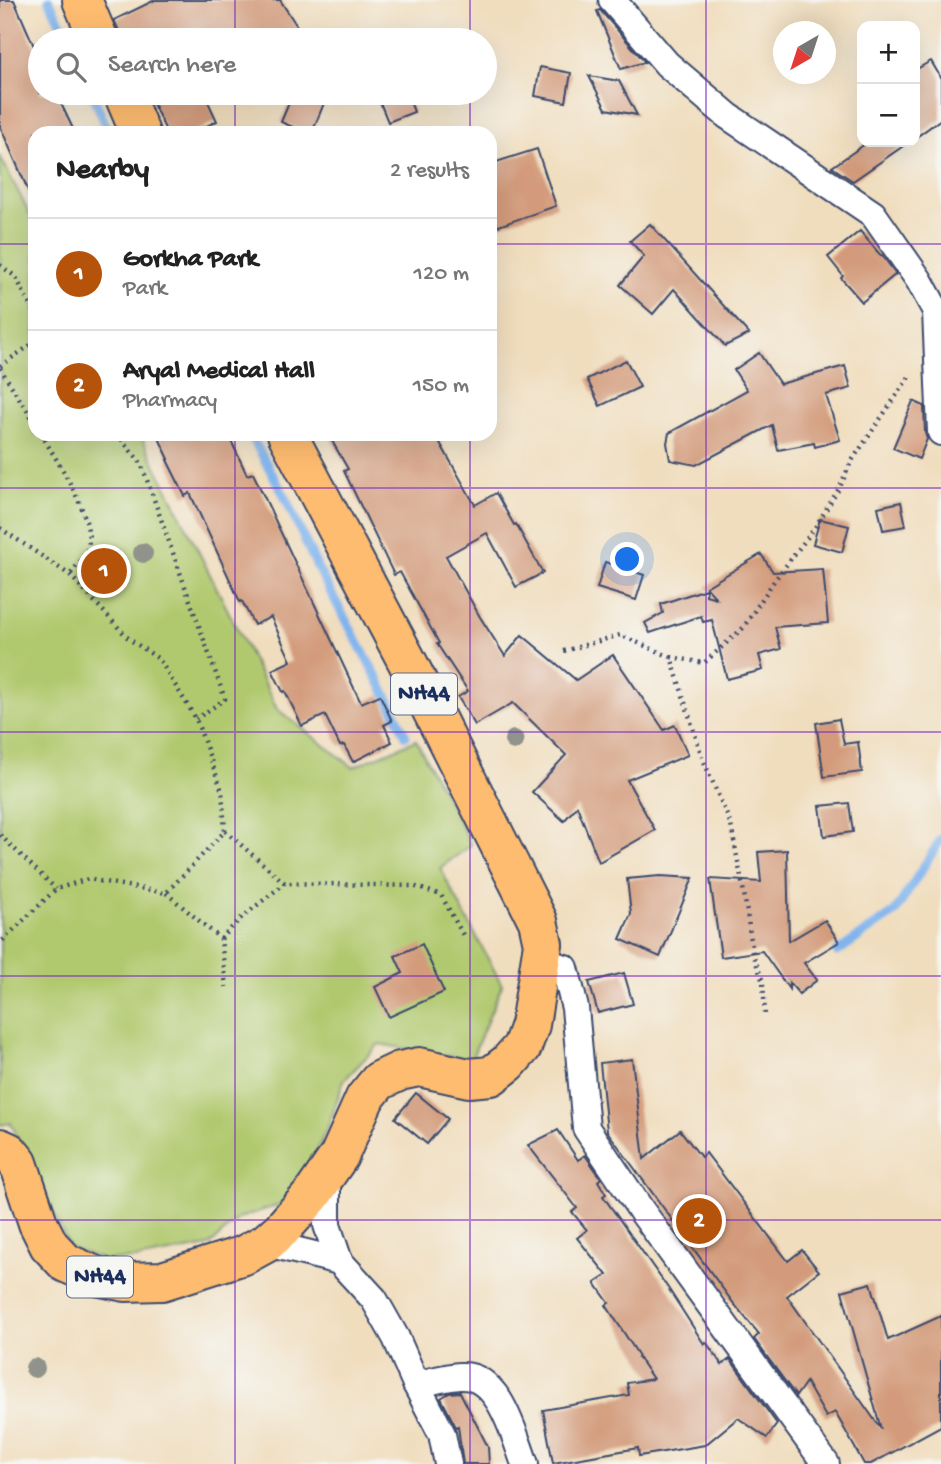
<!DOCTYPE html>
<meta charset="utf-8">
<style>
:root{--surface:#fff;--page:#f6f6f6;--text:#222;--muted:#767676;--line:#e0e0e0;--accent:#b45309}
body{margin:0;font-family:"Gochi Hand",sans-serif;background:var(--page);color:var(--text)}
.controls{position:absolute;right:21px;top:21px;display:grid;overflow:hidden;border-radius:14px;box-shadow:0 7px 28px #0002}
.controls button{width:63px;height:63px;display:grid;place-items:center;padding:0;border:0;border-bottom:2px solid var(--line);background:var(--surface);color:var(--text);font:35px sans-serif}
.compass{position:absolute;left:773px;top:21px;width:63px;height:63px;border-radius:50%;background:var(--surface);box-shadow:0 7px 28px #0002;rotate:219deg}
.you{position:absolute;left:628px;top:560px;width:24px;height:24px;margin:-18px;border:5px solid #fff;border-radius:50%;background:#1a73e8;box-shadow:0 0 0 10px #1a73e833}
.badge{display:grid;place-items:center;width:46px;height:46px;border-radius:50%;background:var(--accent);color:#fff;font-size:23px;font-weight:700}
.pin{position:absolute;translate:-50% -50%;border:4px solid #fff;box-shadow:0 2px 7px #0006}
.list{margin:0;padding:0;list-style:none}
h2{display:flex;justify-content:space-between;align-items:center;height:91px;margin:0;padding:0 28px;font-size:30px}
h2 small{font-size:23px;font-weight:400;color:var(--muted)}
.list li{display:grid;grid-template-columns:46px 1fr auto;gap:21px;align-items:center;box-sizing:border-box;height:112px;padding:0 28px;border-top:2px solid var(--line)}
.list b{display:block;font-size:26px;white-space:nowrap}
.list p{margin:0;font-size:23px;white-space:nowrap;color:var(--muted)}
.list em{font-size:23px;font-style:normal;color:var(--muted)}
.icon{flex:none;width:38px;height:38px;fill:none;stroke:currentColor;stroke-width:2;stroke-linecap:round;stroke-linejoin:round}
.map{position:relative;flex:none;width:941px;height:1464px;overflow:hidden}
.search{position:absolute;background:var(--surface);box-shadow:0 7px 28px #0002;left:28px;top:28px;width:469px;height:77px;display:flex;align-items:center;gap:18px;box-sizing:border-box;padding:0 24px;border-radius:38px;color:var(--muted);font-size:26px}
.panel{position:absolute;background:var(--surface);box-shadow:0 7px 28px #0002;left:28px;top:126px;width:469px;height:315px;border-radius:21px}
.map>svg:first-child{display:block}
.green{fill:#b1c96e;stroke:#667c66;stroke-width:2}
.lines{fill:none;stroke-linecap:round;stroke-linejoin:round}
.stream{stroke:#7fb4ed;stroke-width:9}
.building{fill:#d39b7b}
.minor-casing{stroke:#3b496c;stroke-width:30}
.primary-casing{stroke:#3b496c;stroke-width:42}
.path{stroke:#3b496c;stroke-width:4.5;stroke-dasharray:2 5;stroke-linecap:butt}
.minor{stroke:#fff;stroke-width:26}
.primary{stroke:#febc70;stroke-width:38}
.tree{fill:#8f938b}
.grid{fill:none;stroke:#7b2cbf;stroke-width:2;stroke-opacity:0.55}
.labels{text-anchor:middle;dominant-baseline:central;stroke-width:6;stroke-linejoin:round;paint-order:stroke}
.shield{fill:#f6f6f2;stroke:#5d6b8a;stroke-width:2}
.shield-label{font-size:24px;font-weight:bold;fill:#1b2f5e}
</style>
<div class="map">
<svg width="941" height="1464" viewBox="0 0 941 1464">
<rect width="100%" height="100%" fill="#f6f6f2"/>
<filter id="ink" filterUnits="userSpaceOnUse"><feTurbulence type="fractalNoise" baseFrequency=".0143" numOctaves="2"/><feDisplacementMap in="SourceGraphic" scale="14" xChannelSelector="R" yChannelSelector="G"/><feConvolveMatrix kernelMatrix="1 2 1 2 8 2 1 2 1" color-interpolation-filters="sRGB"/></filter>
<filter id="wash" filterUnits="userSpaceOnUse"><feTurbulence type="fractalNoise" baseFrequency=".00686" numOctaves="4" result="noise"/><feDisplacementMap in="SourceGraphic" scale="28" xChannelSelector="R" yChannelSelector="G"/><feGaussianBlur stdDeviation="1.57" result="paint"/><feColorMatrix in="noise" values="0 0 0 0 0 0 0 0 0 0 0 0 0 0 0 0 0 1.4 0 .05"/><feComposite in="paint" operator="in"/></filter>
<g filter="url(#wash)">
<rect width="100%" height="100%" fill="#f0ddbd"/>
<path class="green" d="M0 156 35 225V434H140L277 709 353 767 416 740 471 845 440 868 502 985 471 1060 379 1044 344 1080 329 1124 302 1181 279 1205 239 1218 209 1246 136 1259 104 1260 70 1248 11 1123 0 1125Z"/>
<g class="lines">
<g class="stream">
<path d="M49 0 69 40"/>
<path d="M92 93 109 133"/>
<path d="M250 434 283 493 318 569 387 696 406 736"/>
<path d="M837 952 895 912 941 839"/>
</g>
</g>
<g id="blocks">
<g class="building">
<path d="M0 0H14L40 60V93H56L75 133H35V206L0 126Z"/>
<path d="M155 0H280L306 40H120L119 31 114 20Z"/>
<path d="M600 10 645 62 621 69 597 11Z"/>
<path d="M931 61 941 78V119L915 138V70Z"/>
<path d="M540 67 571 73 566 102 535 96Z"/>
<path d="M589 76 619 81 637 115 606 109Z"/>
<path d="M148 93H204L217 121 192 133H167Z"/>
<path d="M293 93H328L312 133H307L281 122Z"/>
<path d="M397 93H407L414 112 388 122 379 100Z"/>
<path d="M868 142H909L853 181 832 167Z"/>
<path d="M537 149 556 206 490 229V164Z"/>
<path d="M650 224 749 334 725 346 674 289 653 314 620 285 644 256 630 241Z"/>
<path d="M860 231 881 256 882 255 896 274 862 302 841 278 843 276 828 257Z"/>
<path d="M759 353 780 384 845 366 851 388 826 395 840 440 815 447 814 443 778 450 772 425 696 465 670 460 667 443 669 433 747 390 734 370Z"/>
<path d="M626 360 640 387 600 406 587 379Z"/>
<path d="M913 401 924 406 925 433 927 439 919 459 893 448Z"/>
<path d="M157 434H228L247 475 253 473 361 703 380 695 392 721 384 725 392 742 353 762 344 745 340 746 325 715 302 726 285 691 283 692 272 670 291 661 271 617 254 625 242 601 240 602 190 493 185 496 167 460 169 459Z"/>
<path d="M328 434H435L475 505 496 493 514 525 516 524 543 573 516 587 487 533 446 556 480 617 505 656 522 635 576 680 613 655 664 730 675 725 688 755 627 780 655 830 599 862 577 806 564 821 532 792 566 755 513 703 475 725 458 697 468 691 437 644 439 643 400 572 394 575 344 471 348 469Z"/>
<path d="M901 502 906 526 883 530 878 507Z"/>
<path d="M820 519 849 526 842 552 813 544Z"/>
<path d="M761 554 773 572 823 569 828 623 775 627 781 649 759 655 763 670 727 679 712 620 703 622 701 616 650 633 645 623 663 613 661 604 706 589V595L716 598 706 587Z"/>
<path d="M605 562 644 575 636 600 597 588Z"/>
<path d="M839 719 844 744 858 742 862 772 824 777 816 723Z"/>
<path d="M849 803 853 832 824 836 820 806Z"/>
<path d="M787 850 789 941 825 920 839 942 804 963 817 980 799 994 789 982V989L762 951 721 957 710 879 761 882 758 852Z"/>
<path d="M660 876 693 878 660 957 620 939 631 914 627 879Z"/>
<path d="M422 944 444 992 389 1017 375 987 403 973 395 956Z"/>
<path d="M624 973 633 1004 598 1013 589 982Z"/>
<path d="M632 1059 644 1159 680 1130 701 1157 706 1153 788 1261 802 1250 819 1271 787 1296 881 1429 842 1291 871 1283 888 1340 941 1316V1426L871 1464H864L835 1412 826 1417 806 1382 796 1396 754 1339 759 1334 734 1304 607 1131 600 1063Z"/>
<path d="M416 1093 448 1119 427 1144 395 1118Z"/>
<path d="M558 1130 578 1160 585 1155 601 1178 598 1181 606 1194 603 1196 668 1288 704 1344 706 1342 722 1365 730 1359 777 1424 767 1438 738 1418 705 1445 639 1456 638 1448 553 1463 543 1410 629 1395 627 1383 653 1379 638 1357 639 1356 606 1305 609 1303 595 1283 607 1275 577 1238 587 1230 572 1212 577 1208 528 1145Z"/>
<path d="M460 1392 488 1447 489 1464H463L458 1426 456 1427 441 1398 449 1393Z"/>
</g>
</g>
</g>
<g filter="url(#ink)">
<use href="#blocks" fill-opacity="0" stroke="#3b496c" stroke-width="2"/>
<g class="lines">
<defs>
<g id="minor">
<path d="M612 0 667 64 728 116 873 214 919 280 936 311 941 432"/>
<path d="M540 961 565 968 575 1008 586 1128 643 1213 826 1464"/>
<path d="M327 1176V1225L339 1261"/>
<path d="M266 1243 339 1261 374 1299 396 1338 416 1384 442 1434 448 1464"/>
<path d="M416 1384C430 1382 445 1377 460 1376 499 1373 514 1435 525 1464"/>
</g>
<g id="primary">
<path d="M82 0 99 40"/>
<path d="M123 93 140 133"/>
<path d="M0 1148 9 1152 18 1163 38 1223 49 1245 66 1263 96 1276 125 1282 162 1281 244 1255 266 1243 282 1229 312 1195 339 1156 365 1098 379 1081 400 1071 419 1067 469 1078 491 1076 508 1063 522 1047 530 1025 543 944 538 921 408 663 287 434"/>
</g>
</defs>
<use href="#minor" class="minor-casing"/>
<use href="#primary" class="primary-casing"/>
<g class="path">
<path d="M0 265 16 277 35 315"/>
<path d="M0 366 35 342"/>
<path d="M0 368 35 423"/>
<path d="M41 434C57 461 95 517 88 548 86 557 75 567 70 575"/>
<path d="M117 434 141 463 225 699 196 719"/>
<path d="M0 528 70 575 129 639 159 659 196 719 222 791 225 831 166 893 88 879 56 889 0 943"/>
<path d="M564 651 620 635 671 657 702 757 731 825 744 893 753 954 763 982 765 1016"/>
<path d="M671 657 704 663 743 628 774 581 814 529 840 487 851 462 909 377"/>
<path d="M225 831 285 883 413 886 441 895 463 935"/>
<path d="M0 835 56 889"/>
<path d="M166 893 221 939 226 987"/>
<path d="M221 939 240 919 285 883"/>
</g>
<use href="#minor" class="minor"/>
<use href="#primary" class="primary"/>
</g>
<g class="tree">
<circle cx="143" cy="553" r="10"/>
<circle cx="514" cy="740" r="10"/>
<circle cx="35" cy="1368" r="10"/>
</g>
</g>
<path class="grid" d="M235 0V40M470 0V40M706 0V1464M235 93V133M470 93V133M0 244H35M490 244H941M235 434V1464M470 434V1464M0 488H941M0 732H941M0 976H941M0 1220H941"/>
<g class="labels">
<g class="shield">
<rect x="391" y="673.5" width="66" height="41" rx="5"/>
<rect x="67" y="1256.5" width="66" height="41" rx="5"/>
</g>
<g class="shield-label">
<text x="424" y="694">NH44</text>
<text x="100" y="1277">NH44</text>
</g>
</g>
</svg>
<div class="controls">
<button>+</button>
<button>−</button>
</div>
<svg class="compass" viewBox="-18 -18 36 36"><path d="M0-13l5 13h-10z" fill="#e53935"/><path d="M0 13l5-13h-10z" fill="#767676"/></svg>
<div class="you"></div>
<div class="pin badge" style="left:104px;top:571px">1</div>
<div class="pin badge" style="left:699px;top:1221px">2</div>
<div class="search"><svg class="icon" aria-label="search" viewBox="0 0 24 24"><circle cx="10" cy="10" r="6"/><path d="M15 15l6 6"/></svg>Search here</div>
<section class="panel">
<h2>Nearby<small>2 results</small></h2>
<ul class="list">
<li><span class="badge">1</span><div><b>Gorkha Park</b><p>Park</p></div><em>120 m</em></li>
<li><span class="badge">2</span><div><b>Aryal Medical Hall</b><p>Pharmacy</p></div><em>150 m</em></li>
</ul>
</section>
</div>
